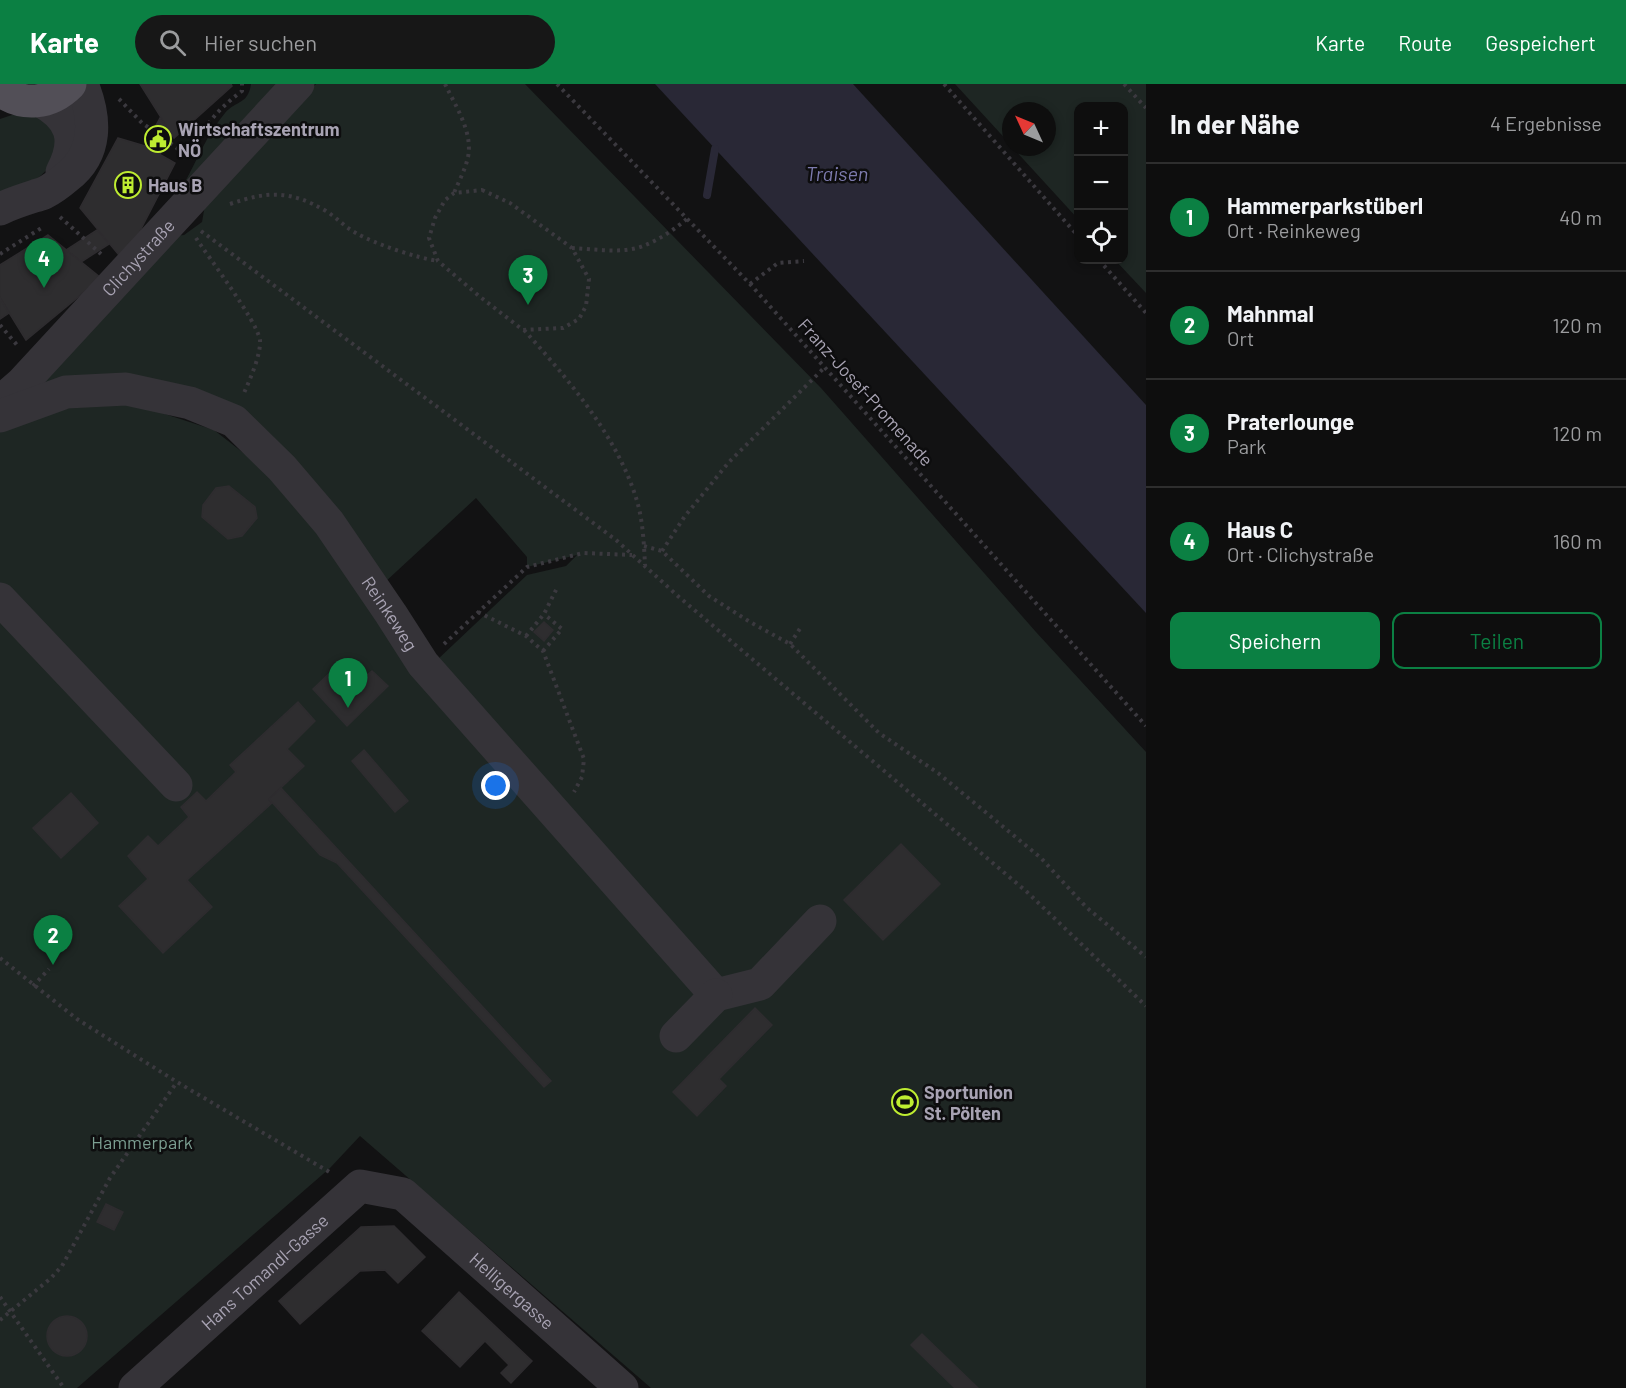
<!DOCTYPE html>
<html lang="de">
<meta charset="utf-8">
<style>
:root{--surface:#0e0e0e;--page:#171717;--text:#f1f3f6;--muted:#9b9c9e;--line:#2e2e2e;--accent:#0b8043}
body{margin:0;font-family:Barlow,sans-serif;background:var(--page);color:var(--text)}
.controls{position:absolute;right:18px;top:18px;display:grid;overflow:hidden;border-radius:12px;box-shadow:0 3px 9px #0003}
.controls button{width:54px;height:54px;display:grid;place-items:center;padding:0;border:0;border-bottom:2px solid var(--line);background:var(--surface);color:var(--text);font:30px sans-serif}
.compass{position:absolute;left:1002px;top:18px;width:54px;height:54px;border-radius:50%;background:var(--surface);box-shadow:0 3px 9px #0003;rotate:314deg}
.you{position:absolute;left:496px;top:702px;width:21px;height:21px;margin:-15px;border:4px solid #fff;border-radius:50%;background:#1a73e8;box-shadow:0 0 0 9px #1a73e833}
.badge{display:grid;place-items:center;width:39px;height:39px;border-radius:50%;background:var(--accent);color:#fff;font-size:20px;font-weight:700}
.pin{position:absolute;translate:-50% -50px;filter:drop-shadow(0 2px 3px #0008)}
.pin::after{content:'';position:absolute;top:32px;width:21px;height:18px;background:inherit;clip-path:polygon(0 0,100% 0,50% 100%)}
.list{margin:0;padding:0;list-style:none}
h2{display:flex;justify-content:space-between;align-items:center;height:78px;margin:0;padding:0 24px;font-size:26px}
h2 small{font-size:20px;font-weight:400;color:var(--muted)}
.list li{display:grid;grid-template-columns:39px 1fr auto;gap:18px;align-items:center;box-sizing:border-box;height:108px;padding:0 24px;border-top:2px solid var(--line)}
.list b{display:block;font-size:22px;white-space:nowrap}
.list p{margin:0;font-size:20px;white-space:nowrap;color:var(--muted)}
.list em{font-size:20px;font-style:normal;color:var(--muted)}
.actions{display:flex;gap:12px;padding:18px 24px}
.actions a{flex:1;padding:14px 0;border:2px solid var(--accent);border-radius:12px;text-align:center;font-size:21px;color:var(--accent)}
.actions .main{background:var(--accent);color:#fff}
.icon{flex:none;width:33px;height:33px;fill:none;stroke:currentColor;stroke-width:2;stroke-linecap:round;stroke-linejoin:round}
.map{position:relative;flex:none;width:1146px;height:1304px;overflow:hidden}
header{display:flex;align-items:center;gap:36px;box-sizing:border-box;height:84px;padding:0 30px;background:var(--accent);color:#fff}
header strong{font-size:28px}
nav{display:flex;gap:33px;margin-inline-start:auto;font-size:21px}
.search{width:420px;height:54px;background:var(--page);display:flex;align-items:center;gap:15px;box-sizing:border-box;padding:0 21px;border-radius:33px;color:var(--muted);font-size:22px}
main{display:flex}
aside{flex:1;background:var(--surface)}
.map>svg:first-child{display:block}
.green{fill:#1e2623}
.water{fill:#292836}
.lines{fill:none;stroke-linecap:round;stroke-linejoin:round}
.stream{stroke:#292836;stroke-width:8}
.building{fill:#2e2d2f;stroke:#2e2c2f;stroke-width:1.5}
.path{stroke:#3b393f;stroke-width:4;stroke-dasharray:3 4.5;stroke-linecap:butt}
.minor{stroke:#353338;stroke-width:33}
.major{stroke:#524f57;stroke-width:33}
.labels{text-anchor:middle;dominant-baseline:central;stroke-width:5;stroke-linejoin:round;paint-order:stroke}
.poi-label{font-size:18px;font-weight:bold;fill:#a8a3b3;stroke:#0d0d0e;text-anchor:start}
.street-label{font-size:18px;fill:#a8a3b3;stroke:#0d0d0e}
.park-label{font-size:18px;fill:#7b9e91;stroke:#0d0d0e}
.water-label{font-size:20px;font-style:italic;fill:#7d7bae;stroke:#0d0d0e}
</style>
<header>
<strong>Karte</strong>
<div class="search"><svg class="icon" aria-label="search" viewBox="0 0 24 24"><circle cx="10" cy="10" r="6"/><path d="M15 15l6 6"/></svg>Hier suchen</div>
<nav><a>Karte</a><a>Route</a><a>Gespeichert</a></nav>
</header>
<main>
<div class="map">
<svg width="1146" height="1304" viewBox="0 0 1146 1304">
<rect width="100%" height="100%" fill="#121213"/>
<g class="green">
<path d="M251 0H285L183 102C196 78 207 50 225 29 236 16 248 21 251 0Z"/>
<path d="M316 0H525L821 304 1036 548 1146 668V1304H651L360 1052 330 1084 77 1304H0V345L88 318 125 317 214 346 273 392 436 577 527 491 566 482 577 471 527 483V473L476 414 384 499 246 337 37 300 174 152 184 151 202 138 205 121Z"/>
<path d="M955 0H1146V209L1115 176H1124V22H1078V135L1012 63H1047V27H1011V61Z"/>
<path d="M24 27H35L59 48C56 59 53 76 47 85 37 99 15 104 0 108V35Z"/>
</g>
<path class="water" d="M655 0H853L1146 321V529Z"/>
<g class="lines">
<path class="stream" d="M707 111 715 65"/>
</g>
<g class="building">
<path d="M140 0H231L232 2 174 54Z"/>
<path d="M160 34 170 49 160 70 145 62Z"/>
<path d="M118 54 145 62 175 79 127 172 119 171 80 124Z"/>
<path d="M97 146 109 160 81 178 66 166Z"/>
<path d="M48 151 101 194 26 256 0 214V181Z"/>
<path d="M0 214 9 229 0 235Z"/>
<path d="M229 402 255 423 257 434 242 452 228 455 202 433 203 421 216 404Z"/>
<path d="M544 538 553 546 544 557 534 548Z"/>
<path d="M335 584 353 603 372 587 388 602 347 642 313 605Z"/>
<path d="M298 618 315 637 287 665 304 682 269 715 272 719 187 796 212 823 163 869 119 822 148 795 128 772 148 752 158 762 189 733 181 723 197 708 206 717 236 688 230 681Z"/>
<path d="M364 666 408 717 395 728 352 677Z"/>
<path d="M281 704 551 997 544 1003 337 779 320 771 269 715Z"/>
<path d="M71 709 98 739 61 774 33 744Z"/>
<path d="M901 760 940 800 883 856 844 816Z"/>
<path d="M755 924 772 941 719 995 726 1002 697 1032 673 1008Z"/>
<path d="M106 1120 123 1128 114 1146 97 1138Z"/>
<path d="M394 1142 425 1173 398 1199 385 1186 360 1187 300 1240 279 1217 361 1143Z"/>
<path d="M459 1208 532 1277 511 1299 501 1289 509 1281 485 1257 460 1283 422 1247Z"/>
<circle cx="67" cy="1252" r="20"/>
<path d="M922 1250 978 1304H955L911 1261Z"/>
</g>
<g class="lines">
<g class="path">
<path d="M445 0C456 23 475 51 467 77 464 88 458 99 454 109"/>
<path d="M557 0 750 200 1146 642"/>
<path d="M944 0 1078 152"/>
<path d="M1124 0 1146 24"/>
<path d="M119 15 142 39 188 72"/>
<path d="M188 71C206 42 214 28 242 7V0"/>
<path d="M482 106 510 119 572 164 589 195 586 222 579 235 563 244 523 246 479 212 438 177 429 154 435 134 445 116 454 109Z"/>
<path d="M230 120C268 107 290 106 326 127 337 134 345 143 356 149 375 160 417 174 438 177"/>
<path d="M60 133 101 170"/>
<path d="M201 147 616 456 679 513 1027 808 1146 922"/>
<path d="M196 154C209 174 257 237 260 256 261 271 250 295 244 309"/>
<path d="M572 164C594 165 623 170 643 162 659 156 675 145 688 134"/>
<path d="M0 170 43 143"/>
<path d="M1099 176 1146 229"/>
<path d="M750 200 778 179 804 177"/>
<path d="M0 241 17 261"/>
<path d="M524 246C568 295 618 353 637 417 643 437 644 461 645 481"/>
<path d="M644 462 662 467 709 512 750 538 790 560 879 649 938 689 1041 774 1086 823 1146 873"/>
<path d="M662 467 685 432 729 378 825 283"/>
<path d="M478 528 526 552 543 567 584 675 582 693 574 708"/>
<path d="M526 552 544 530 558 502"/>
<path d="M444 560 527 483 583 469 632 471"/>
<path d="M790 560 801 543"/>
<path d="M543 567 562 545 544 530"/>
<path d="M0 874 77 935 177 998 331 1089"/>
<path d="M33 902 49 885"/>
<path d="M0 1213 64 1304"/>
<path d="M0 1236 51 1194 62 1182 110 1094 177 998"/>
</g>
<g class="minor">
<path d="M41 17C72 34 79 56 62 88"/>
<path d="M0 125C14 118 29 114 44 109 52 105 60 99 67 93 98 69 96 34 82 0"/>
<path id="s1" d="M0 318 22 299 298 0"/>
<path id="s2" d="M0 332 66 308 126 305 190 319 234 337 282 384 329 439 391 530 423 580 716 911 760 900 820 837"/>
<path d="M0 515 176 701"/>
<path d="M676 952 716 911"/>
<path id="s3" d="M135 1304 360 1102 403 1110 622 1304"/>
</g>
<path class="major" d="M0 6C23 23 50 20 70 0"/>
</g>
<defs>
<symbol id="civic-ring" viewBox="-11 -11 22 22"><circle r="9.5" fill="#0d0d0e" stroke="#beec31" stroke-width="1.5"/><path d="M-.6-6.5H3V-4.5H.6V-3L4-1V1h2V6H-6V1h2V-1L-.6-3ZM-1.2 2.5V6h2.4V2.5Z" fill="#beec31"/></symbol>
<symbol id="building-ring" viewBox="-11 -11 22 22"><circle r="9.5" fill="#0d0d0e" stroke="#beec31" stroke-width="1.5"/><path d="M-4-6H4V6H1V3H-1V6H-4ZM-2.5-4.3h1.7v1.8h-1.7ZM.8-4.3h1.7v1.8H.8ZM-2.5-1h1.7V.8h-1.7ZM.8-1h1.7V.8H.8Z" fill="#beec31"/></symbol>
<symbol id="stadium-ring" viewBox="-11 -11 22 22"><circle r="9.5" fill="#0d0d0e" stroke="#beec31" stroke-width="1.5"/><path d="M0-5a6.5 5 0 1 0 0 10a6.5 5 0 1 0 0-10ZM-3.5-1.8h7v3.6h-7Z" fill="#beec31"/></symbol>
</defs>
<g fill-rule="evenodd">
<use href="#civic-ring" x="143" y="40" width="30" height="30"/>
<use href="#building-ring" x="113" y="86" width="30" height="30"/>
<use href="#stadium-ring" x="890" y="1003" width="30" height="30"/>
</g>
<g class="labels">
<g class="poi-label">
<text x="178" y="45">Wirtschaftszentrum<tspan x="178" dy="21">NÖ</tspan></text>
<text x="148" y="101">Haus B</text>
<text x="924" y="1008">Sportunion<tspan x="924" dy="21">St. Pölten</tspan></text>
</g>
<g class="street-label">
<text stroke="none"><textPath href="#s1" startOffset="200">Clichystraße</textPath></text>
<text transform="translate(866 308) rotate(48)">Franz-Josef-Promenade</text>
<text stroke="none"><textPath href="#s2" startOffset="492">Reinkeweg</textPath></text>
<text stroke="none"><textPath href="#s3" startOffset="174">Hans Tomandl-Gasse</textPath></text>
<text stroke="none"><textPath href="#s3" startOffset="492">Helligergasse</textPath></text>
</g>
<g class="park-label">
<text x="142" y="1058">Hammerpark</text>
</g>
<g class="water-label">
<text x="837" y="89">Traisen</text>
</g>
</g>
</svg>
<div class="controls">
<button>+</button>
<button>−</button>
<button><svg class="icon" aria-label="locate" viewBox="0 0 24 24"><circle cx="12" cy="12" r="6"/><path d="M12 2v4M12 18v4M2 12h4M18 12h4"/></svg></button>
</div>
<svg class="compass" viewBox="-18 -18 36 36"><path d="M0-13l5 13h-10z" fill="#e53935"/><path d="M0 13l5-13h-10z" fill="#9b9c9e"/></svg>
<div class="you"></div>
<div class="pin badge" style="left:348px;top:624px">1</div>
<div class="pin badge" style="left:53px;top:881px">2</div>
<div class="pin badge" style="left:528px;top:221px">3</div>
<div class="pin badge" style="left:44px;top:204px">4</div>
</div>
<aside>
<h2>In der Nähe<small>4 Ergebnisse</small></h2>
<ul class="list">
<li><span class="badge">1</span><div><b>Hammerparkstüberl</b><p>Ort · Reinkeweg</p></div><em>40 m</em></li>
<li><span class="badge">2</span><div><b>Mahnmal</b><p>Ort</p></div><em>120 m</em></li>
<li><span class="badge">3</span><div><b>Praterlounge</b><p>Park</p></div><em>120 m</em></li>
<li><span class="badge">4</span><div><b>Haus C</b><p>Ort · Clichystraße</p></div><em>160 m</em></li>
</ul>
<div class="actions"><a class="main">Speichern</a><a>Teilen</a></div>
</aside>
</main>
